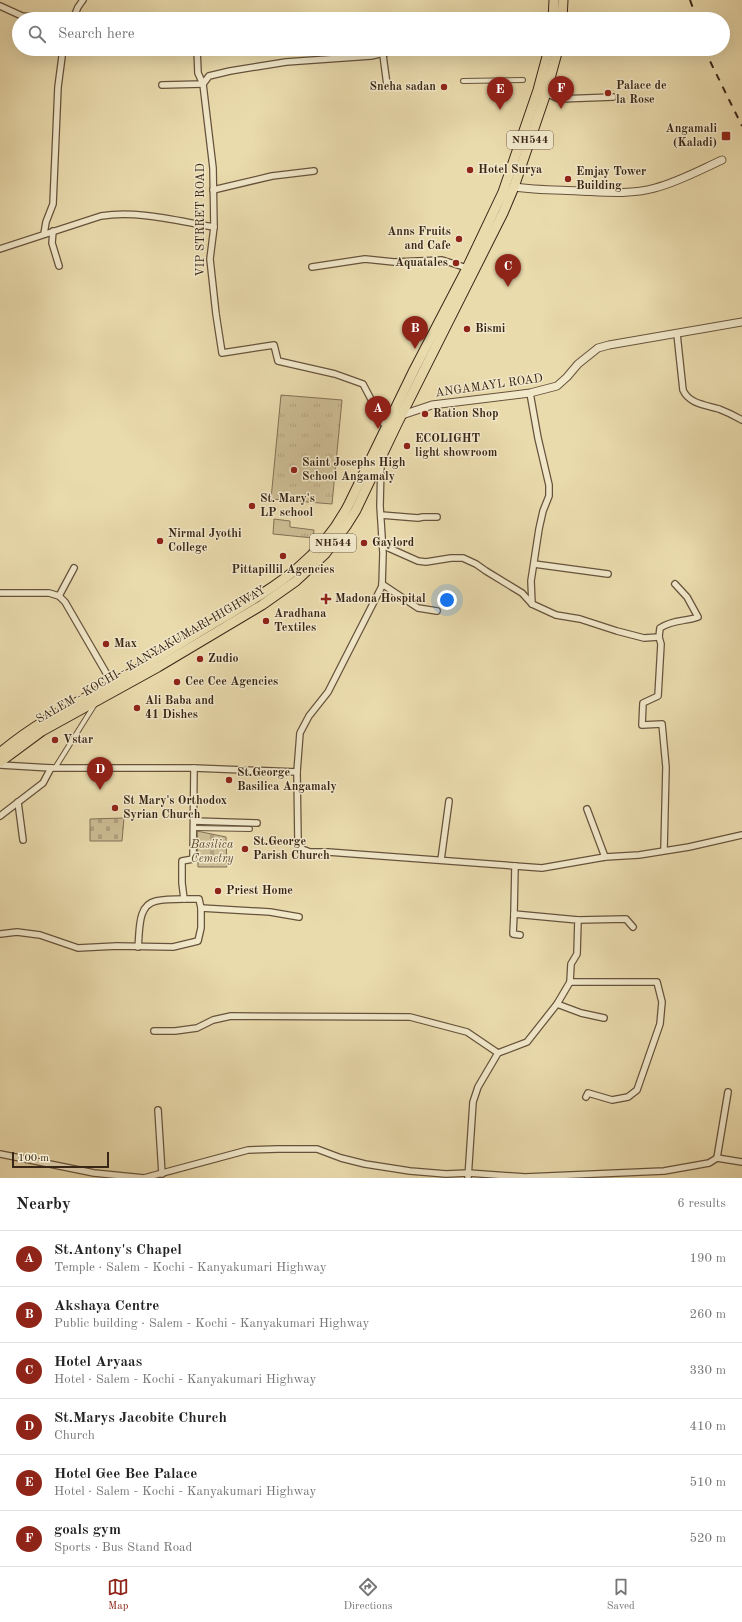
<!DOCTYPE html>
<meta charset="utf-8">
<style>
:root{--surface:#fff;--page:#f6f6f6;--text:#222;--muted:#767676;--line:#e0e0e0;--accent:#8f2418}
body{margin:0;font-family:"Old Standard TT",serif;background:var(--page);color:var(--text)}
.scale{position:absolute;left:12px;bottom:10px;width:97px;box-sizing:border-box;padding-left:4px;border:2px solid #3a2617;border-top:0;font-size:11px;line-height:14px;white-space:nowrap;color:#3a2617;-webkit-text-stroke:3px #f1e8ca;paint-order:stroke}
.you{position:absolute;left:447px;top:600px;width:14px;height:14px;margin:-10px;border:3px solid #fff;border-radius:50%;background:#1a73e8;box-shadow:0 0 0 6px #1a73e833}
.badge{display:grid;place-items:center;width:26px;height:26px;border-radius:50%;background:var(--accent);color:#fff;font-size:13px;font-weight:700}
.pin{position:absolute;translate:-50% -33px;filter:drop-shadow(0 1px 2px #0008)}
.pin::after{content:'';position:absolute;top:21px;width:14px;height:12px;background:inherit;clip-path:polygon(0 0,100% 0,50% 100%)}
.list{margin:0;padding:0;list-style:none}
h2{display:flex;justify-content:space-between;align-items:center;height:52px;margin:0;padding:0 16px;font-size:17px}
h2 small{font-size:13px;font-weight:400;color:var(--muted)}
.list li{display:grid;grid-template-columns:26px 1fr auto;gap:12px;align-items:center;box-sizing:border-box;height:56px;padding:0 16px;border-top:1px solid var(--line)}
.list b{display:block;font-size:15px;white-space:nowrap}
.list p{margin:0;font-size:13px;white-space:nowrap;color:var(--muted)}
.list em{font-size:13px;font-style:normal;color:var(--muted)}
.icon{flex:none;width:22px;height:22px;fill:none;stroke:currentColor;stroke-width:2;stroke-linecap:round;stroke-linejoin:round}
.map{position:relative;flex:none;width:742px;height:1178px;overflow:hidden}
.search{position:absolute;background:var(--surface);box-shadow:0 4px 16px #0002;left:12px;right:12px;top:12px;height:44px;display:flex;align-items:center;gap:10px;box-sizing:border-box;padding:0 14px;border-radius:22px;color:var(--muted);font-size:15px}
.sheet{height:388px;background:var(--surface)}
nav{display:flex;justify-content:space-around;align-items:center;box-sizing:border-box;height:56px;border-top:1px solid var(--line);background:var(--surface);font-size:11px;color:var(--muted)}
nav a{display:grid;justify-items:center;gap:2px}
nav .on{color:var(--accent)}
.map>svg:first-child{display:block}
.cemetery{fill:url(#cemetery-stones);stroke:#837156}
.park{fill:url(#park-tufts);stroke:#837156}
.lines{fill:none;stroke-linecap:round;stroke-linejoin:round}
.pedestrian-casing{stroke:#66533c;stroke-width:6}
.minor-casing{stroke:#66533c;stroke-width:8}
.tertiary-casing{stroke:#66533c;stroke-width:9}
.trunk-casing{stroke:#3a2617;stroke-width:11}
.pedestrian{stroke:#f1e8ca;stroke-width:4}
.minor{stroke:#f1e8ca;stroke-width:5.5}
.tertiary{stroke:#f1e8ca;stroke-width:7}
.trunk{stroke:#eadbad;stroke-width:9}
.rail{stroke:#3a2617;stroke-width:2;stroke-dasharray:7 7;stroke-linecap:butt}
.poi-dot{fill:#8f2418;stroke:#f1e8ca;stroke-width:1.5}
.labels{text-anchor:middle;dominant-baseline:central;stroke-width:3;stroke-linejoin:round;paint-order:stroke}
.shield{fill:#f1e8ca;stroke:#71604d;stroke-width:1}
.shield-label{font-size:11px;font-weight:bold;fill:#3a2617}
.poi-label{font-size:12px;font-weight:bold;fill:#3a2617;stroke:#f1e8ca;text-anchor:start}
.street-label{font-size:12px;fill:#3a2617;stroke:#f1e8ca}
.park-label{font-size:12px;font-style:italic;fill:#5e4c36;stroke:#f1e8ca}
</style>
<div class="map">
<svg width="742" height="1178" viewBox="0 0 742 1178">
<defs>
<pattern id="cemetery-stones" width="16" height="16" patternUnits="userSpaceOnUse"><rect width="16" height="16" fill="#ccbc94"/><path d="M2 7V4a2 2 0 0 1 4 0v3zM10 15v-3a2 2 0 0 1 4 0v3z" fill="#b0a17f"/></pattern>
<pattern id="park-tufts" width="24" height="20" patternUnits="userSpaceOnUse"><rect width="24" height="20" fill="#ccbc94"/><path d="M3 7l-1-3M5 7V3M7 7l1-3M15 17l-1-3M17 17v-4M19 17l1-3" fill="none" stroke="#b0a17f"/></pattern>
</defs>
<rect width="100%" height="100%" fill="#eadbad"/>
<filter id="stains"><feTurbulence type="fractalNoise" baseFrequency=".005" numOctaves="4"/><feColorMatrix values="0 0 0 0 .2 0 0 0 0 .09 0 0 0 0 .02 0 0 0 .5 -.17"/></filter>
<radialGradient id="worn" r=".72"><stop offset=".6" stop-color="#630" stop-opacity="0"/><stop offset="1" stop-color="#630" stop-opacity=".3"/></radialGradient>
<g class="cemetery">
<path d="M124 818 122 841H90V819Z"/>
<path d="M197 831 226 837 227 867H198Z"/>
</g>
<g class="park">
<path d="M281 395 342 400 332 504 271 499Z"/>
<path d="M274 519 290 521V527L314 530 313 538 273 534Z"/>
</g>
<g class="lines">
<defs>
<g id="pedestrian">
<path d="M463 81 523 80"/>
<path d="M55 768 95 704"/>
<path d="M194 828 250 829"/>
</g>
<g id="minor">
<path d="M0 6 22 16 60 19"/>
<path d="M563 17 605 18"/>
<path d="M73 19 78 7 83 0"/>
<path d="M383 55 387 85"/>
<path d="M162 85 203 84 198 73 197 49"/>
<path d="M546 93 559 99 613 97"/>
<path d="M213 190 272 176 314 171"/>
<path d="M53 231 52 243 59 266"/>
<path d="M44 234 46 222 53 204 58 87 63 49"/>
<path d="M0 249 101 216C138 210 177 221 214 227"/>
<path d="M312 267 365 259 394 262 442 260 467 268"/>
<path d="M677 334 683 390C689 404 706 405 719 409 727 412 735 416 742 420"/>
<path d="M530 393 538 438 549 485V496L543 511 539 529 531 581 532 604"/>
<path d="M386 428 363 384 335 374 278 361 274 345 222 353 216 314 210 259 214 227 213 168 203 84 209 76 230 71 286 62 371 56 401 49"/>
<path d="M381 515 418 518 423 517H437"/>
<path d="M382 545 418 561 426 562 451 558H463L476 564 486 571 522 593 532 604 556 615 580 619 617 631 644 638 659 637 660 628C674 619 684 622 698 617L687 597 675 584"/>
<path d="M534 564 608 574"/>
<path d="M382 584 418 608 437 611"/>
<path d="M0 593H49L59 596 65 602 112 683"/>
<path d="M59 596 74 568"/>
<path d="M659 637 661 644 658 696 643 703 642 725 662 724 666 767 664 850"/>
<path d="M0 765 51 768H194L297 772 300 733 309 716 328 692 382 586 383 553 380 506 381 462"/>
<path d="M194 768 193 859 182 861V883L184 899H199L201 908"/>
<path d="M297 772 298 841 302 849 310 852H328L542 868 605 857 639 855 689 847 742 835"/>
<path d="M18 802 23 840"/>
<path d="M587 809 605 857"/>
<path d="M0 816 43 783 51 768"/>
<path d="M194 821 257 823"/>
<path d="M441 860 449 801"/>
<path d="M515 866 514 914 578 920 577 954 571 964 570 982H657L662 1002 660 1024 637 1090 628 1097 612 1100 588 1093 586 1097"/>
<path d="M514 914 513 934 520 935"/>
<path d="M578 920 626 919 633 927"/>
<path d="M0 934 17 932 40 935 78 948 117 946 173 947 198 941 201 928V908L270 912 299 917"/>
<path d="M138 947C140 931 137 905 156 901 165 899 175 899 184 899"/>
<path d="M557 1004 581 1013 604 1018"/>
<path d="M154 1031H175L197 1028 213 1020 231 1016 410 1017 467 1032 498 1053"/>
<path d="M158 1110 162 1174"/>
<path d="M0 1154 94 1173 144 1178 248 1150 278 1149H317L341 1158 365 1164 410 1171 446 1174 468 1173 525 1177 664 1171 709 1163 717 1158 742 1162"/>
<path d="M717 1158 728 1092"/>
<path d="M468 1178 473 1102 478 1087 498 1053 527 1042 557 1004 570 982"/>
</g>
<g id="tertiary">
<path d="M514 187C536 190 557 190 578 191 603 192 630 195 655 188 678 182 700 170 722 160"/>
<path d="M399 416 432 405 530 393 557 386 567 377 578 364 598 348 609 345 742 322"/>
</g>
<g id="trunk">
<path d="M553 19 554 0"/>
<path d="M562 19 563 0"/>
<path d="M0 753C42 717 93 695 140 668 167 652 194 635 221 619 274 587 319 562 349 504L414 370 467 268 503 192 538 90 549 49"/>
<path d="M0 762 42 731 158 667 262 605 296 581 325 554 346 526 356 510 397 424 503 213 514 187 546 93 558 49"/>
</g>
</defs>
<use href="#pedestrian" class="pedestrian-casing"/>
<use href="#minor" class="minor-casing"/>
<use href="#tertiary" class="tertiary-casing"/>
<use href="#trunk" class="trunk-casing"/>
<use href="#pedestrian" class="pedestrian"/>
<use href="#minor" class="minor"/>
<use href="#tertiary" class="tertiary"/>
<use href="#trunk" class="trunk"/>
<g class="rail">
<path d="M690 0 697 19"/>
<path d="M704 49 742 126"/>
</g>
</g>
<g class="poi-dot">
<circle cx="444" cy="87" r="4"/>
<circle cx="608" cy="93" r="4"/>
<rect x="721" y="131" width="10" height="10" rx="2"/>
<circle cx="470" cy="170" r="4"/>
<circle cx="568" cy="179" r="4"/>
<circle cx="459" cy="239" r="4"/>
<circle cx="456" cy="263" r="4"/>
<circle cx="467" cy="329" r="4"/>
<circle cx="425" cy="414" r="4"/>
<circle cx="407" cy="446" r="4"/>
<circle cx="294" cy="470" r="4"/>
<circle cx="252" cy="506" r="4"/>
<circle cx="160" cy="541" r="4"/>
<circle cx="364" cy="543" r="4"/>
<circle cx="283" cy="556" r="4"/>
<path d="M324 593h4v4h4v4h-4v4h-4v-4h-4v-4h4z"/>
<circle cx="266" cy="621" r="4"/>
<circle cx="106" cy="644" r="4"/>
<circle cx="200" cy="659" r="4"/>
<circle cx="177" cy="682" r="4"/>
<circle cx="137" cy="708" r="4"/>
<circle cx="55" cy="740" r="4"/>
<circle cx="229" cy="780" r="4"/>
<circle cx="115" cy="808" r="4"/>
<circle cx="245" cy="849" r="4"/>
<circle cx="218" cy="891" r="4"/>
</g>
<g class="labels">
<g class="shield">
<rect x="507" y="131" width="46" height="18" rx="3"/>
<rect x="310" y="534" width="46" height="18" rx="3"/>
</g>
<g class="shield-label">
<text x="530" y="140">NH544</text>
<text x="333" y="543">NH544</text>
</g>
<g class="poi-label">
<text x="616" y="86">Palace de<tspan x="616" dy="14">la Rose</tspan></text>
<text x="436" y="87" text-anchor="end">Sneha sadan</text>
<text x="717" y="129" text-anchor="end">Angamali<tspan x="717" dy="14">(Kaladi)</tspan></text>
<text x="478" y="170">Hotel Surya</text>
<text x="576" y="172">Emjay Tower<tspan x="576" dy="14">Building</tspan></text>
<text x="451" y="232" text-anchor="end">Anns Fruits<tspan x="451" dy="14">and Cafe</tspan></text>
<text x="448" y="263" text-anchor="end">Aquatales</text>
<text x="475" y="329">Bismi</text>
<text x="433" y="414">Ration Shop</text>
<text x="415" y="439">ECOLIGHT<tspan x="415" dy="14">light showroom</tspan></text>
<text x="302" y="463">Saint Josephs High<tspan x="302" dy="14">School Angamaly</tspan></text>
<text x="260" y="499">St. Mary's<tspan x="260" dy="14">LP school</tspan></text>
<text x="168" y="534">Nirmal Jyothi<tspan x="168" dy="14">College</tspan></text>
<text x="372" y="543">Gaylord</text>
<text x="283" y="570" text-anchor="middle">Pittapillil Agencies</text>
<text x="335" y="599">Madona Hospital</text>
<text x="274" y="614">Aradhana<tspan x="274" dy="14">Textiles</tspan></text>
<text x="114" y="644">Max</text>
<text x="208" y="659">Zudio</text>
<text x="185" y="682">Cee Cee Agencies</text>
<text x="145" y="701">Ali Baba and<tspan x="145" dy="14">41 Dishes</tspan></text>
<text x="63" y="740">Vstar</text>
<text x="237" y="773">St.George<tspan x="237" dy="14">Basilica Angamaly</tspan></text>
<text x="123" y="801">St Mary's Orthodox<tspan x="123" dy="14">Syrian Church</tspan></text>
<text x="253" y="842">St.George<tspan x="253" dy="14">Parish Church</tspan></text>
<text x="226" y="891">Priest Home</text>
</g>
<g class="street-label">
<text transform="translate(201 220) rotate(-90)">VIP STRRET ROAD</text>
<text transform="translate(489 386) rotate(-8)">ANGAMAYL ROAD</text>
<text transform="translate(151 655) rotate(-30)">SALEM - KOCHI - KANYAKUMARI HIGHWAY</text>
</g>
<g class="park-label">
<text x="212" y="845">Basilica<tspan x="212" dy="14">Cemetry</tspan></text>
</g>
</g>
<rect width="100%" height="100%" filter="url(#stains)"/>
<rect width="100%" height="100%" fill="url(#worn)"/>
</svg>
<div class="scale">100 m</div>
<div class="you"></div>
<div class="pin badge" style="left:378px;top:429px">A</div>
<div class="pin badge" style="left:415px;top:349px">B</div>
<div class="pin badge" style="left:508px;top:287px">C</div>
<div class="pin badge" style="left:100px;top:790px">D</div>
<div class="pin badge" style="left:500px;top:110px">E</div>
<div class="pin badge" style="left:561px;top:109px">F</div>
<div class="search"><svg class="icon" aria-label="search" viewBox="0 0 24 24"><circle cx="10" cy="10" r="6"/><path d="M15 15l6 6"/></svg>Search here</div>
</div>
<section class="sheet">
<h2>Nearby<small>6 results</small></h2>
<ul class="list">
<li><span class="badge">A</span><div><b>St.Antony's Chapel</b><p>Temple · Salem - Kochi - Kanyakumari Highway</p></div><em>190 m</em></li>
<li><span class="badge">B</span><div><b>Akshaya Centre</b><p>Public building · Salem - Kochi - Kanyakumari Highway</p></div><em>260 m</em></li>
<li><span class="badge">C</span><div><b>Hotel Aryaas</b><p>Hotel · Salem - Kochi - Kanyakumari Highway</p></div><em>330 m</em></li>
<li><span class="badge">D</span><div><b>St.Marys Jacobite Church</b><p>Church</p></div><em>410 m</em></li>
<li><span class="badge">E</span><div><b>Hotel Gee Bee Palace</b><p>Hotel · Salem - Kochi - Kanyakumari Highway</p></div><em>510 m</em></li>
<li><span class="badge">F</span><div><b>goals gym</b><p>Sports · Bus Stand Road</p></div><em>520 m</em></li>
</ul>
</section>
<nav>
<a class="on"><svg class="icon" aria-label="map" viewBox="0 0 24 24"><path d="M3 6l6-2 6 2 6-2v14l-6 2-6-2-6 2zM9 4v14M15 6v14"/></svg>Map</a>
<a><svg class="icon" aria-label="directions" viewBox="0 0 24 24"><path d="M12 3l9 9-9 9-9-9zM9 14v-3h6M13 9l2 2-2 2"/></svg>Directions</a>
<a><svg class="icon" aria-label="saved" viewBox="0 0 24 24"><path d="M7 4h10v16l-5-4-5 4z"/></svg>Saved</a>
</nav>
